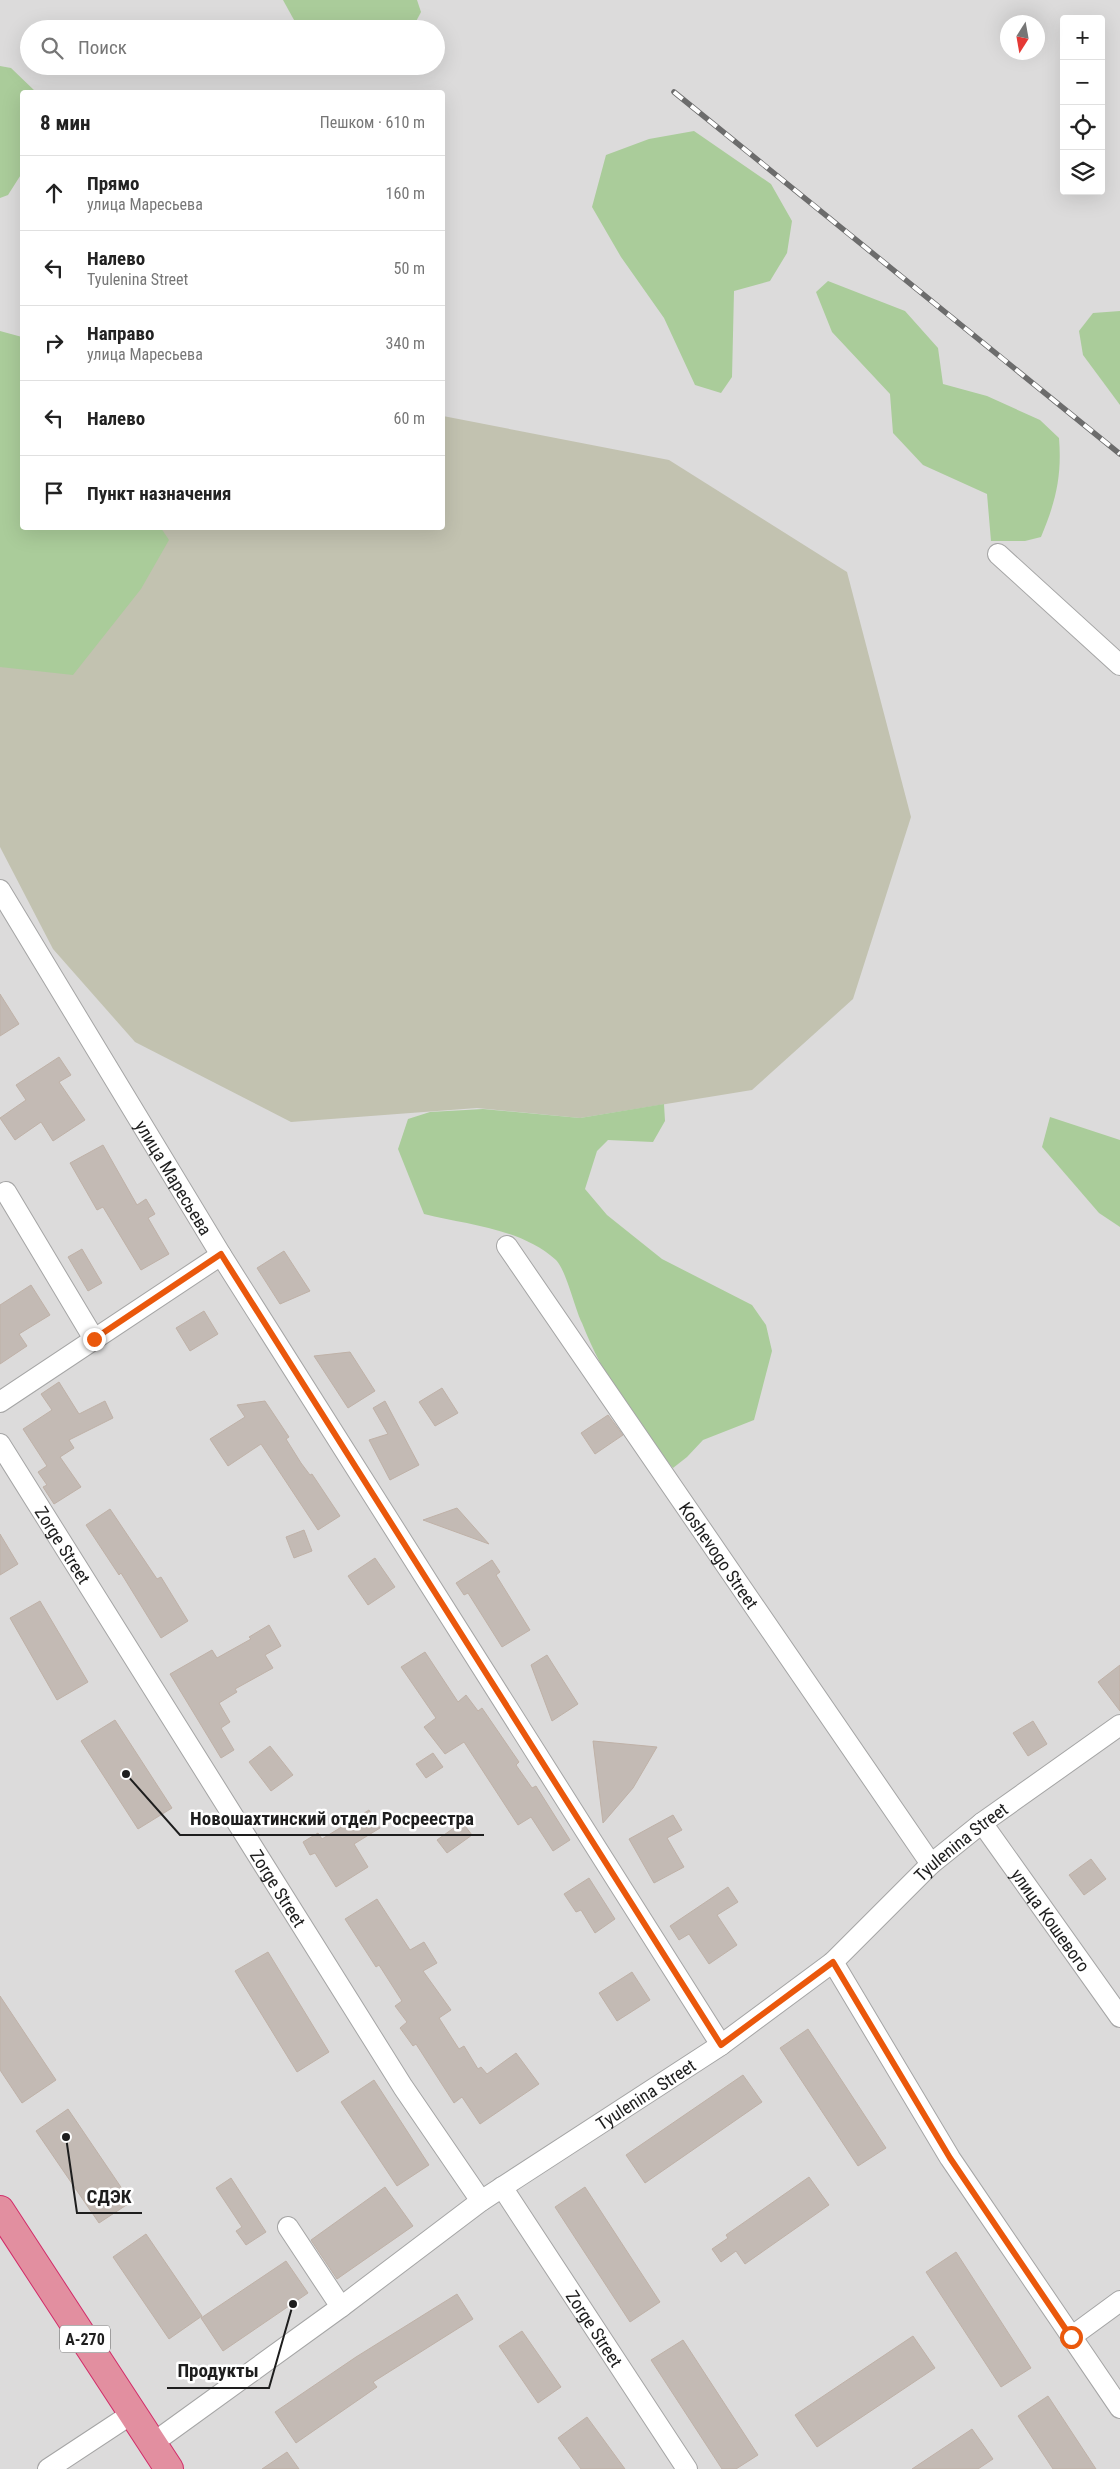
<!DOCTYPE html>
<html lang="ru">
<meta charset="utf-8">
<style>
:root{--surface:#fff;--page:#f2f2f2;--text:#222;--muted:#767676;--line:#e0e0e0}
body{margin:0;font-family:"Roboto Condensed",sans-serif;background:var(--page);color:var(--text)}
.controls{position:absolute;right:15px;top:15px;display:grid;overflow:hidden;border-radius:5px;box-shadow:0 5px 20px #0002}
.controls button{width:45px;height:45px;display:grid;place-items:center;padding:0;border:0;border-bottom:1px solid var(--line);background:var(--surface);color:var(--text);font:25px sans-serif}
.compass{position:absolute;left:1000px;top:15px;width:45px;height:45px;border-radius:50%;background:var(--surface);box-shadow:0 5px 20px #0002;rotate:191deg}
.stop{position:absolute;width:15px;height:15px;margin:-11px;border:4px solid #ea580c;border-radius:50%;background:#fff}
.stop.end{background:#ea580c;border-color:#fff;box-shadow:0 1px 5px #0008}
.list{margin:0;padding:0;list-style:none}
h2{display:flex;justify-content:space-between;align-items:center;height:65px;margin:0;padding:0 20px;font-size:21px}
h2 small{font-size:16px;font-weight:400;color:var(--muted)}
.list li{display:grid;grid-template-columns:32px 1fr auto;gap:15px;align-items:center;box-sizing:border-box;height:75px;padding:0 20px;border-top:1px solid var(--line)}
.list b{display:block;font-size:19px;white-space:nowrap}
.list p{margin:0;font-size:16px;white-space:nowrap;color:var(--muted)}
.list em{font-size:16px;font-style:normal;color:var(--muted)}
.icon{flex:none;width:28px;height:28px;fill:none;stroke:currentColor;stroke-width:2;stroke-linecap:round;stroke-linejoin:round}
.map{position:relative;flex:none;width:1120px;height:2469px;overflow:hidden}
.search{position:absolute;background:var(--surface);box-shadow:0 5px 20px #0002;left:20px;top:20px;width:425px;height:55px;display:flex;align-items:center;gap:12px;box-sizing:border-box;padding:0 18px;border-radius:28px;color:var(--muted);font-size:19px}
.panel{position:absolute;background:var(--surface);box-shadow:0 5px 20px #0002;left:20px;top:90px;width:425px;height:440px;border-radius:5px}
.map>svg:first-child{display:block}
.residential{fill:#dcdbdb;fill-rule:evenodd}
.construction{fill:#c2c2b0}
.forest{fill:#aacc9a}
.building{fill:#c3bab4;stroke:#bfb1a7}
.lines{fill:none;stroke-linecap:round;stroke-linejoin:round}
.minor-casing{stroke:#a5a5a5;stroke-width:22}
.highway-casing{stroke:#d22c69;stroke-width:30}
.minor{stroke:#fff;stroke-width:20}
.highway{stroke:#e28fa0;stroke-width:28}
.rail-casing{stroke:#6c6c6c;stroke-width:5.5}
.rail{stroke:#fff;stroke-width:4;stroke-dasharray:11;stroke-linecap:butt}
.route{stroke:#ea580c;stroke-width:6}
.labels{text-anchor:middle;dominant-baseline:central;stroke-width:5;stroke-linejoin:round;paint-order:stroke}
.shield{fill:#fff;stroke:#626262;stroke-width:1}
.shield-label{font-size:16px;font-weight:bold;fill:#1e1e1e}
.street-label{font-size:18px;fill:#1e1e1e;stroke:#fff}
.leader{fill:none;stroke:#1e1e1e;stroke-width:2}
.callout-dot{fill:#1e1e1e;stroke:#fff;stroke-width:2}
.callout-label{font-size:19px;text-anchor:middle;font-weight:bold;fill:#1e1e1e;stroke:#fff;stroke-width:5;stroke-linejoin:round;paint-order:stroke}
</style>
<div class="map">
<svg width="1120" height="2469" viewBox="0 0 1120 2469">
<rect width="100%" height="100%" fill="#eeebe4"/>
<path class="residential" d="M0 0H1120V2469H0ZM1064 19H1101V191H1064ZM1008 22H1038V52H1008ZM29 29H436V66H29ZM22 92H442V528H22Z"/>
<path class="construction" d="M443 416 669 460 847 572 911 817 853 999 752 1090 580 1118 477 1108 291 1122 135 1042 53 949 0 847V653L88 528H442Z"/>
<g class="forest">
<path d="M283 0H417L421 12 412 29H299Z"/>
<path d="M0 66 11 68 36 92H22V173L8 195 0 198Z"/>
<path d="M694 131 771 184 792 221 787 253 770 281 734 291 732 377 721 393 695 385 664 318 621 257 592 207 606 155 649 139Z"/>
<path d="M828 281 905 311 938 348 943 384 987 396 1040 420 1059 438C1062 476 1056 501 1041 537L1025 541H991L987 494 923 465 893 433 890 394 832 332 816 292Z"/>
<path d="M1120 311V405L1083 355 1079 331 1093 313Z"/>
<path d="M0 331 22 337V528H161L169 540 141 589 73 675 0 667Z"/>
<path d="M664 1104 665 1121 653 1142 608 1140 597 1151 585 1189 607 1215 662 1259 752 1305 766 1325 772 1351 754 1420 703 1440 687 1457 673 1468C635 1425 603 1376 582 1323 575 1309 566 1270 556 1260 520 1228 468 1225 424 1214L398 1149 408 1119 430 1112 483 1109 580 1118Z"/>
<path d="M1050 1117 1120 1140V1227L1099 1213 1042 1147Z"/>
</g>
<g class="building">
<path d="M0 994 19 1024 0 1036Z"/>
<path d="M59 1057 71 1075 59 1082 85 1120 53 1141 41 1122 15 1140 0 1118 26 1100 16 1085Z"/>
<path d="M103 1145 137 1205 146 1199 155 1214 148 1218 169 1254 141 1270 103 1207 97 1210 70 1163Z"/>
<path d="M82 1249 102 1283 88 1291 68 1257Z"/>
<path d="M284 1251 310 1291 280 1304 257 1268Z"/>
<path d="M31 1285 50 1315 19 1334 27 1346 0 1364V1305Z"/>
<path d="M204 1311 218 1334 190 1351 176 1328Z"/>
<path d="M350 1352 375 1391 348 1408 314 1356Z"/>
<path d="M59 1382 79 1414 105 1401 113 1418 69 1440 74 1448 60 1457 81 1487 54 1504 43 1487 47 1485 38 1472 47 1466 23 1429 52 1410 41 1394Z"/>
<path d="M442 1388 458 1413 435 1426 419 1402Z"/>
<path d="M265 1401 289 1437 286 1439 301 1463 310 1475 312 1474 340 1516 318 1530 261 1444 228 1466 210 1439 245 1417 237 1405Z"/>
<path d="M385 1401 419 1465 390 1480 369 1440 388 1434 373 1408Z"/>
<path d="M608 1415 623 1435 595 1454 581 1433Z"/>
<path d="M457 1508 489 1544 423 1520Z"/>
<path d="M110 1509 157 1579 161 1577 188 1621 161 1638 121 1573 119 1575 86 1525Z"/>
<path d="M304 1530 312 1551 294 1558 286 1537Z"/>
<path d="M0 1534 18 1564 0 1575Z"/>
<path d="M375 1558 395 1587 368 1605 348 1576Z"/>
<path d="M492 1560 500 1572 496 1575 530 1630 502 1647 468 1593 464 1595 456 1583Z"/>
<path d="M40 1601 88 1682 57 1700 10 1618Z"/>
<path d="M269 1625 281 1646 265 1655 273 1668 235 1689 237 1692 219 1703 230 1722 221 1728 234 1750 221 1758 170 1674 212 1650 217 1658 251 1639 249 1637Z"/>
<path d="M425 1652 458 1702 466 1695 478 1711 482 1708 519 1762 516 1765 532 1788 536 1786 570 1840 553 1851 531 1817 518 1825 464 1742 445 1754 424 1727 436 1718 401 1667Z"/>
<path d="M547 1655 578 1704 552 1721 531 1665Z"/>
<path d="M1120 1665V1711L1098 1682Z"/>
<path d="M115 1720 172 1808 138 1829 81 1741Z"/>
<path d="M1033 1721 1047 1744 1028 1756 1013 1733Z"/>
<path d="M593 1741 657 1747 633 1788 603 1823Z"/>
<path d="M270 1746 293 1775 271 1791 249 1762Z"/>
<path d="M433 1753 443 1767 426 1778 416 1764Z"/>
<path d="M369 1810 380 1828 354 1844 368 1867 336 1887 315 1853 310 1855 303 1842 318 1833 322 1839Z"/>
<path d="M673 1815 682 1830 667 1838 684 1867 654 1883 629 1839Z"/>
<path d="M462 1822 472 1835 447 1853 437 1840Z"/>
<path d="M1091 1859 1106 1879 1084 1895 1069 1875Z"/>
<path d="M589 1878 615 1919 595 1933 581 1910 576 1912 564 1894Z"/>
<path d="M728 1887 738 1902 717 1915 737 1945 709 1964 689 1934 679 1940 670 1926Z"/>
<path d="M377 1899 410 1950 424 1942 437 1963 423 1971 451 2010 439 2018 459 2049 464 2046 478 2069 481 2067 487 2074 516 2053 539 2084 480 2124 462 2097 454 2103 416 2044 413 2046 400 2028 407 2022 395 2006 402 2001 379 1965 376 1967 345 1919Z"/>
<path d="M268 1952 329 2052 297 2072 235 1971Z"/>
<path d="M632 1972 650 2000 617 2021 599 1993Z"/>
<path d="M0 1996 56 2080 22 2103 0 2070Z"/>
<path d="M808 2029 886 2148 858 2166 780 2048Z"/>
<path d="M743 2075 762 2102 645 2183 626 2155Z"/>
<path d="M374 2080 429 2165 397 2186 341 2102Z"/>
<path d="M68 2109 131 2202 99 2223 36 2131Z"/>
<path d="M809 2177 829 2205 745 2264 736 2251 721 2262 712 2249 728 2238 726 2235Z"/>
<path d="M231 2178 266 2232 246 2245 236 2231 242 2227 216 2188Z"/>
<path d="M385 2187 413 2226 337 2279 311 2240Z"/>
<path d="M585 2187 660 2302 630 2322 555 2207Z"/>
<path d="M146 2234 202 2316 169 2339 113 2257Z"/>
<path d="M956 2252 1031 2368 1001 2387 926 2272Z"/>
<path d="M286 2261 308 2293 223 2351 201 2318Z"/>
<path d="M457 2294 473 2319 373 2382 377 2387 296 2443 275 2412 356 2357Z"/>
<path d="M522 2331 561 2387 538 2403 499 2346Z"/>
<path d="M913 2336 935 2368 817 2447 795 2415Z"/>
<path d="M683 2340 758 2455 736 2469H722L651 2360Z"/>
<path d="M1048 2396 1096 2469H1053L1018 2416Z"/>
<path d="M587 2417 625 2469H581L558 2438Z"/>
<path d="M972 2429 993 2459 978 2469H912Z"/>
<path d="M287 2452 299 2469H262Z"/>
</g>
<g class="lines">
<defs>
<g id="minor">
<path d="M998 554 1120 665"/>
<path id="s1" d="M0 890 221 1255 721 2045"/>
<path d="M6 1192 94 1339"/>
<path id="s2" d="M507 1246 931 1864"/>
<path d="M0 1402 221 1255"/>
<path id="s3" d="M0 1444 403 2087 481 2201"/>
<path id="s4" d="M982 1823 1120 2017"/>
<path d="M833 1962 950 2158 1120 2408"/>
<path id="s5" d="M502 2187 687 2469"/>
<path d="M288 2227 341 2307"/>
<path d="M1071 2337 1120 2301"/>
<path id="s6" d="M153 2443 341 2307 481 2201 721 2045 833 1962 931 1864 982 1823 1120 1725"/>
<path d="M48 2469 133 2413"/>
</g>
<path id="highway" d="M0 2210 169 2469"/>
</defs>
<use href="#minor" class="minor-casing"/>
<use href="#highway" class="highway-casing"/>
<use href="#minor" class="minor"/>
<use href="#highway" class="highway"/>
<defs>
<path id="rail" d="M674 92 1120 454"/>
</defs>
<use href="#rail" class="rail-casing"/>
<use href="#rail" class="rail"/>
</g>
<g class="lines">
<path class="route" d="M94 1339 221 1254 721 2045 833 1962 950 2158 1071 2337"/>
</g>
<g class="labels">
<rect class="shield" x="60" y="2325.5" width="50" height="27" rx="4"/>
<g class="shield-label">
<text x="85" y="2339">А-270</text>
</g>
<g class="street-label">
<text stroke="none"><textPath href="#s1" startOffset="336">улица Маресьева</textPath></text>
<text stroke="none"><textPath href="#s3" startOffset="119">Zorge Street</textPath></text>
<text stroke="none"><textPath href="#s2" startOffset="375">Koshevogo Street</textPath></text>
<text stroke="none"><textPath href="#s6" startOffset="1009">Tyulenina Street</textPath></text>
<text stroke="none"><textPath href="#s3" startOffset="524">Zorge Street</textPath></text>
<text stroke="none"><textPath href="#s4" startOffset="119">улица Кошевого</textPath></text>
<text stroke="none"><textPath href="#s6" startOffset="604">Tyulenina Street</textPath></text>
<text stroke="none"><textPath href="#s5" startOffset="169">Zorge Street</textPath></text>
</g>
</g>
<path class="leader" d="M126 1774L180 1835H484M66 2137L77 2213H142M293 2304L269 2388H167"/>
<g class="callout-dot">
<circle cx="126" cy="1774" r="5"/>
<circle cx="66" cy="2137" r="5"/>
<circle cx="293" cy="2304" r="5"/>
</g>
<g class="callout-label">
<text x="332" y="1825">Новошахтинский отдел Росреестра</text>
<text x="109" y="2203">СДЭК</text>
<text x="218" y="2377">Продукты</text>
</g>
</svg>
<div class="controls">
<button>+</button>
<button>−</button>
<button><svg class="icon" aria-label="locate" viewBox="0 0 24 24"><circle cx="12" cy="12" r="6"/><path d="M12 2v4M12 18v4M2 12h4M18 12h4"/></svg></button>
<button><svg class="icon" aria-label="layers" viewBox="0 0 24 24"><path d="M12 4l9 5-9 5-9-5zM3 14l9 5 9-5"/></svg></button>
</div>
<svg class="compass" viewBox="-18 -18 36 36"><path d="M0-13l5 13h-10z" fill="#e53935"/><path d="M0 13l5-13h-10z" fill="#767676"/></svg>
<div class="stop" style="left:1071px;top:2337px"></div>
<div class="stop end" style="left:94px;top:1339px"></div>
<div class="search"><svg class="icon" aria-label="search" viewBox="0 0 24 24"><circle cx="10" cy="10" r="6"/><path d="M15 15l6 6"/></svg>Поиск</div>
<section class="panel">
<h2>8 мин<small>Пешком · 610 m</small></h2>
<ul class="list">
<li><svg class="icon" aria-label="ahead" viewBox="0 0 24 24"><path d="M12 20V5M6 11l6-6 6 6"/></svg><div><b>Прямо</b><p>улица Маресьева</p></div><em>160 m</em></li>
<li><svg class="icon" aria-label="left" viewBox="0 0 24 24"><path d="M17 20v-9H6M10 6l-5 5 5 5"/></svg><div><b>Налево</b><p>Tyulenina Street</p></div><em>50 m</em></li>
<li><svg class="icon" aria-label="right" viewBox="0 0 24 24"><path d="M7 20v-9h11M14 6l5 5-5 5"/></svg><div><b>Направо</b><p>улица Маресьева</p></div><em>340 m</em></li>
<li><svg class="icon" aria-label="left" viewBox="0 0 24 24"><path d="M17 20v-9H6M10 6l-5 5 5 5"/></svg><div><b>Налево</b></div><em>60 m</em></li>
<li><svg class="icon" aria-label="arrive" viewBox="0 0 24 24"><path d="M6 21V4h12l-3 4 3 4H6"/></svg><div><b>Пункт назначения</b></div></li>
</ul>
</section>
</div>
